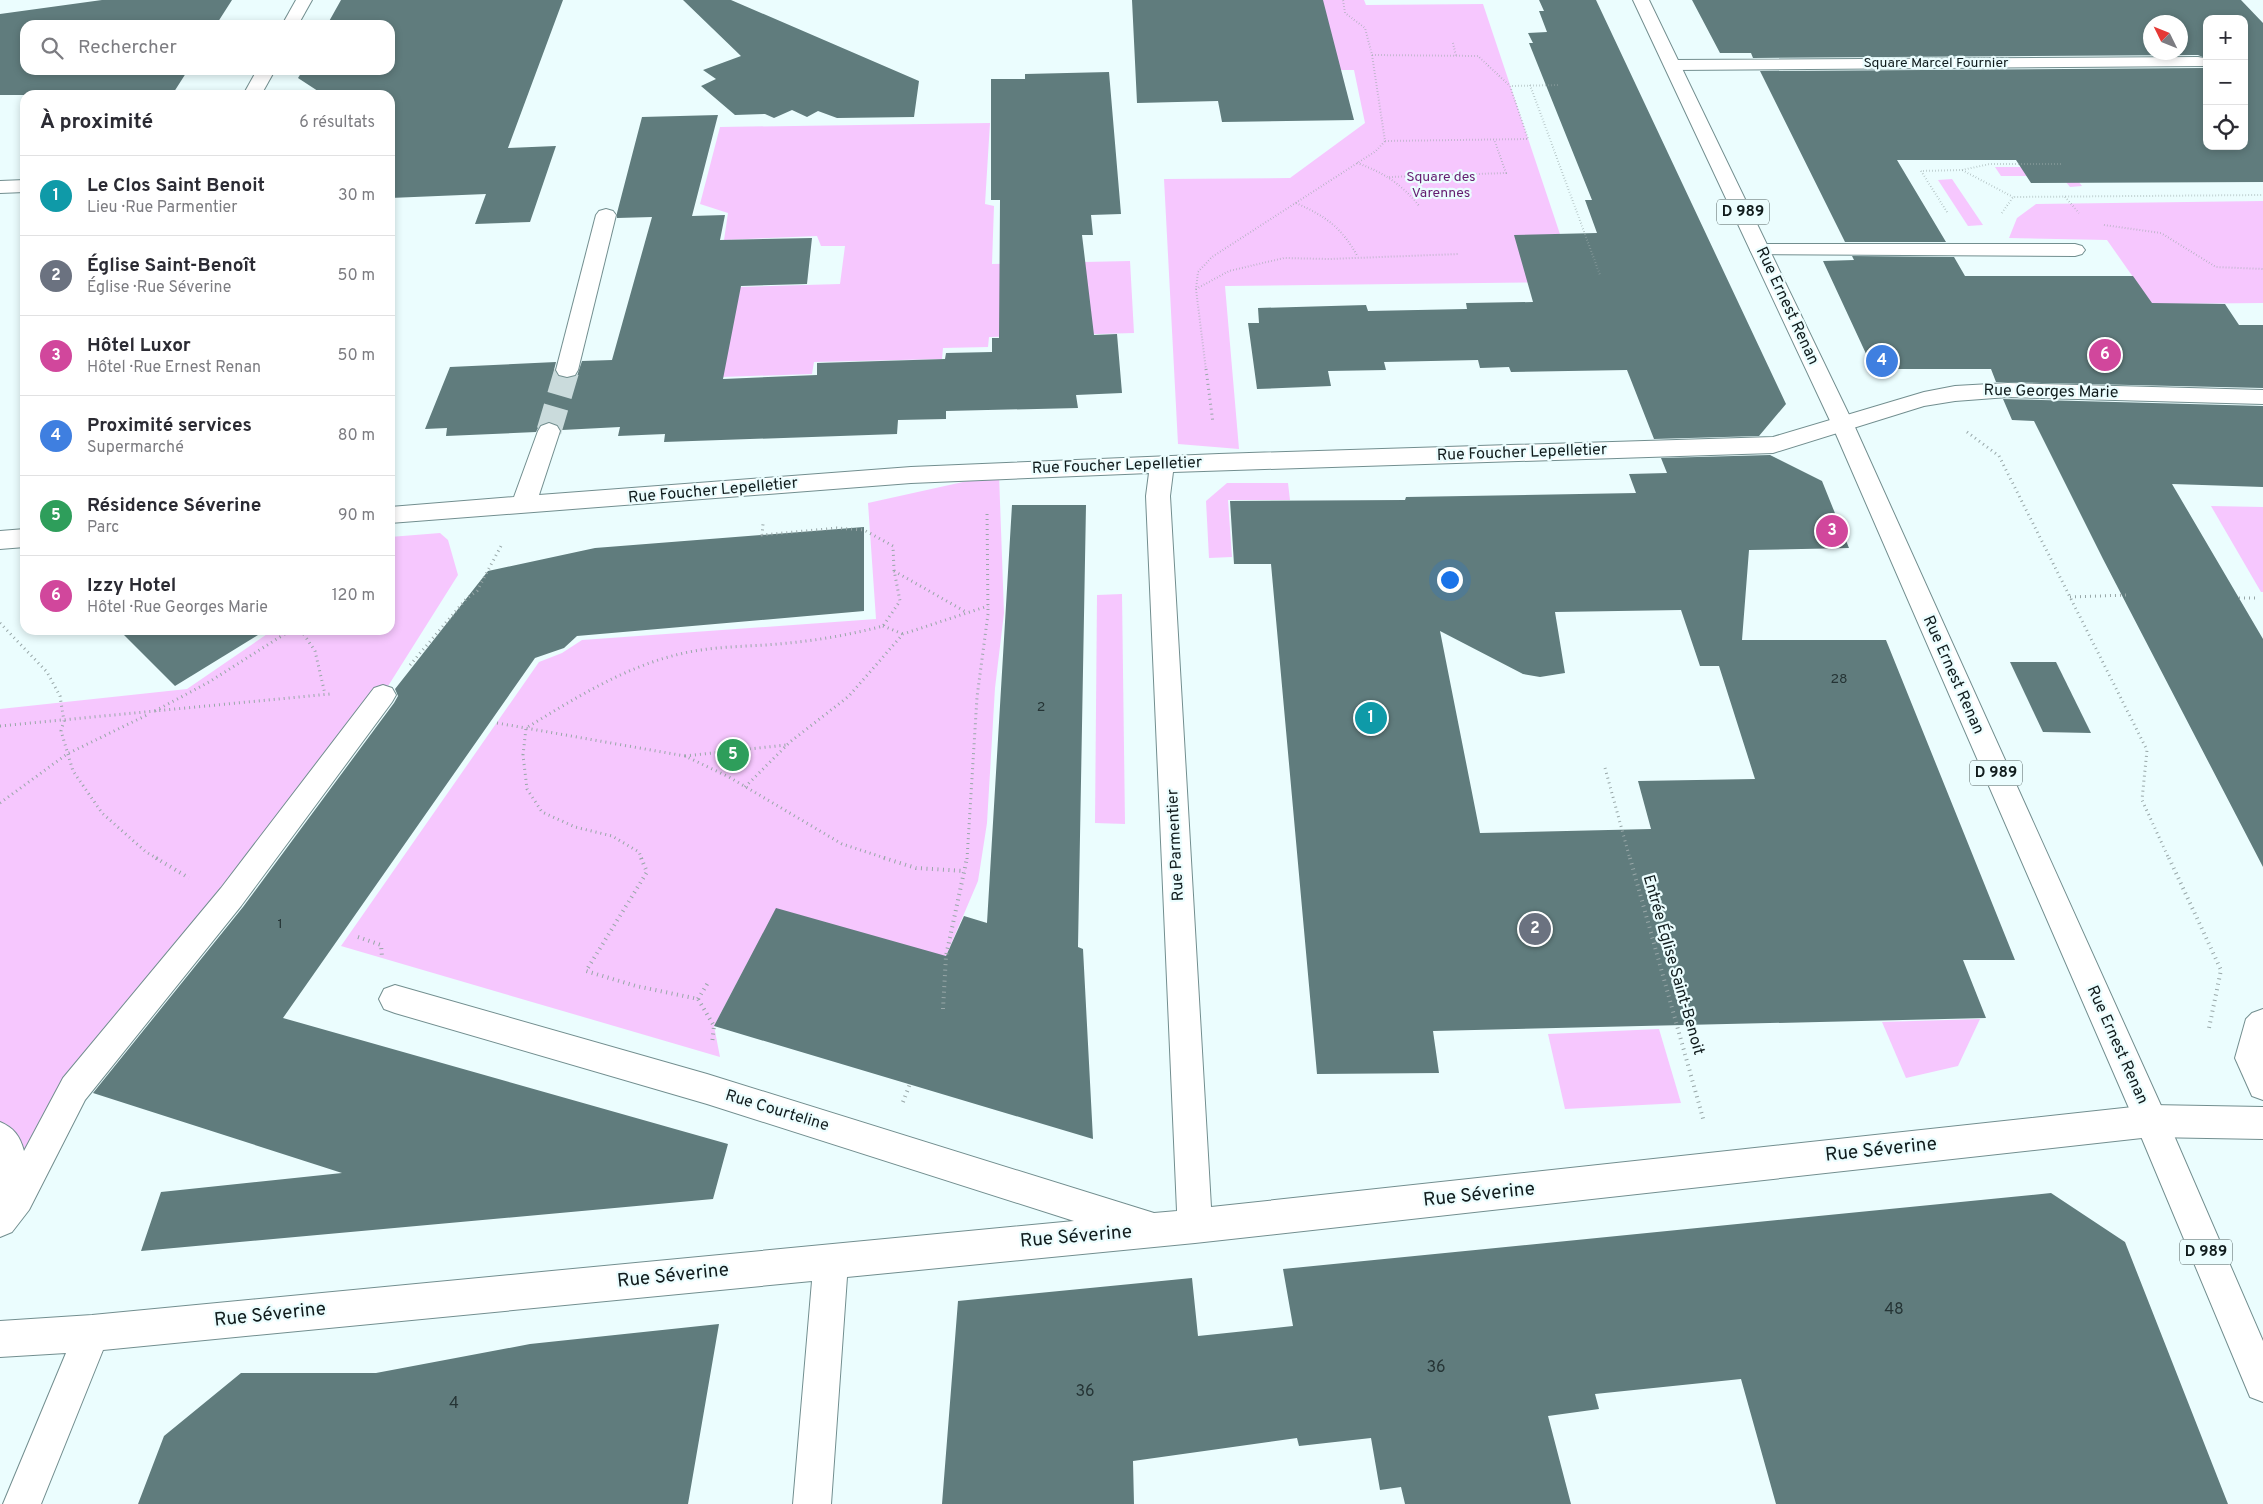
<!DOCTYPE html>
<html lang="fr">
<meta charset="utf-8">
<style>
:root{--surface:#fff;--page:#f7f7f7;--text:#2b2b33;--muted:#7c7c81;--line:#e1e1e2;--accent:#ad52bd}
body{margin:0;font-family:Overpass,sans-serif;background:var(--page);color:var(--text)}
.controls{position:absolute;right:15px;top:15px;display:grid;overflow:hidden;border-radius:10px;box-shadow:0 2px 8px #0003}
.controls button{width:45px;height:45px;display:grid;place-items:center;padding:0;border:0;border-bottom:1px solid var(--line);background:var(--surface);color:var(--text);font:25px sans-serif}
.compass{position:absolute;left:2143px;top:15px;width:45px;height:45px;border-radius:50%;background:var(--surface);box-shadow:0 2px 8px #0003;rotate:313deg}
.you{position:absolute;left:1449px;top:579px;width:18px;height:18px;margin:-12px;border:4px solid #fff;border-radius:50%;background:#1a73e8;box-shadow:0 0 0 8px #1a73e833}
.badge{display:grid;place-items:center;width:32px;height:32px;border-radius:50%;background:var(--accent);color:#fff;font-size:16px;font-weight:700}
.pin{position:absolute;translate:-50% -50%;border:2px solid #fff;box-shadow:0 1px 5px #0006}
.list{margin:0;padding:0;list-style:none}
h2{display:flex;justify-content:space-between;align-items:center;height:65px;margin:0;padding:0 20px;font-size:21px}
h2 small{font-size:16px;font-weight:400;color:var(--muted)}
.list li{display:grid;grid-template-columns:32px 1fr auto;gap:15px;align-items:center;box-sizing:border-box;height:80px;padding:0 20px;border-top:1px solid var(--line)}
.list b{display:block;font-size:19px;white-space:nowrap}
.list p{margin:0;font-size:16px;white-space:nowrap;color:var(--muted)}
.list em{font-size:16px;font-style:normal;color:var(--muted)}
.icon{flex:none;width:28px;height:28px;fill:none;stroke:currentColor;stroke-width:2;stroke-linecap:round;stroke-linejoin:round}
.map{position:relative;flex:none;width:2263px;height:1504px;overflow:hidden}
.search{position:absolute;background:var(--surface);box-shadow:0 2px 8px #0003;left:20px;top:20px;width:375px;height:55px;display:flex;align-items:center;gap:12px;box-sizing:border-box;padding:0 18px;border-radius:15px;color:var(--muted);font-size:19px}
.panel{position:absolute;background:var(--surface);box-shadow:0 2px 8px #0003;left:20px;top:90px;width:375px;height:545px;border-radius:15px}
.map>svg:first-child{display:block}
.green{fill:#f6c7fe}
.building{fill:#607c7d;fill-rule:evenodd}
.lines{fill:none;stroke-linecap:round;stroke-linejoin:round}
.minor-tunnel{stroke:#cadbdc;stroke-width:25;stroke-dasharray:25 12;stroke-linecap:butt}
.minor-casing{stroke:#728e8f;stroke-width:2}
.major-casing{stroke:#728e8f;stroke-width:2}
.path-far2{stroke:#98a7a8;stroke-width:2;stroke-dasharray:0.5 2.5;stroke-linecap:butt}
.path-far1{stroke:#98a7a8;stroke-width:3;stroke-dasharray:1 4;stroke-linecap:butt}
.path{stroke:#98a7a8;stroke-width:4;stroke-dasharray:1 4.5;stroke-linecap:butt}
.minor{fill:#fff;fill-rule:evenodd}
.major{fill:#fff;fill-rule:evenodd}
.labels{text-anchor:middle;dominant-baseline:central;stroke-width:4.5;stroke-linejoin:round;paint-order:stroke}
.far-street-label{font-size:14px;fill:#111c1d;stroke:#ebfdfe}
.far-park-label{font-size:14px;fill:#641c70;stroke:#ebfdfe}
.number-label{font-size:14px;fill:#253435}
.shield{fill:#ebfdfe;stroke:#526060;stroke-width:1}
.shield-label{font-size:15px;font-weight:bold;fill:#111c1d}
.street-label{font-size:16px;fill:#111c1d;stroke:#ebfdfe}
.near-number-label{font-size:16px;fill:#253435}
.near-street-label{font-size:19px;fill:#111c1d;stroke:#ebfdfe}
</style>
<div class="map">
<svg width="2263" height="1504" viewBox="0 0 2263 1504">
<rect width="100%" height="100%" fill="#ebfdfe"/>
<g class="green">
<path d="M1311 0H1364L1366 5 1483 4 1576 282 1225 286 1239 449 1178 444 1164 179 1290 178 1365 123 1354 70H1324Z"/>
<path d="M990 123 985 204 994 206 992 264 1130 261 1134 333 989 337 988 347 943 348 942 359 814 362 812 374 721 377 739 287 840 284 845 246H821L817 236 724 240 728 213 700 204 720 127Z"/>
<path d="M1995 167H2067L2082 186 2070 187 2061 176H2001Z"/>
<path d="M1952 179 1983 225 1968 226 1938 180Z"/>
<path d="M2263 201V303L2152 304 2107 240 2009 238 2017 218 2036 204Z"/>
<path d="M999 474 1004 613 995 688 987 823 978 881 946 956 749 960 714 1026 720 1057 341 946 539 662 562 653 582 640 876 619 868 503Z"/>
<path d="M1227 483H1288L1290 500H1228L1232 557 1209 558 1206 501Z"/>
<path d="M2211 506 2263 507V592H2261Z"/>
<path d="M440 533 448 540 458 575 378 702 0 1210V709L187 689 273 630H390V537Z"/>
<path d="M1122 594 1125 824 1095 823 1097 595Z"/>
<path d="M1980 1019 1958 1066 1906 1078 1882 1022Z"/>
<path d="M1659 1029 1681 1103 1565 1109 1548 1034Z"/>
</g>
<g class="building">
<path d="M102 0H232L216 25H25V70H188L172 95H0V14Z"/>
<path d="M341 0H563L508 148 556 146 530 222 475 224 486 194 390 198V95H324L298 78 303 70H390V25H327Z"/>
<path d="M683 0H731L919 81 914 117 837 118 818 111 807 117 792 110 774 118 765 114 735 115 701 86 716 79 703 70 741 56Z"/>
<path d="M1132 0H1323L1354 120 1222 122 1218 101 1137 103Z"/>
<path d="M1539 0H1596L1786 404 1759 436 1654 439 1627 370 1511 372 1509 367 1480 368 1478 360 1384 362 1386 370 1328 371 1331 386 1257 389 1248 323H1259L1258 308 1366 305 1368 311 1467 309 1466 303 1533 302 1514 235 1597 233 1585 200H1592L1529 43H1533L1528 33 1547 32 1539 11H1544Z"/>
<path d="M1692 0H2241L2263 23V182L2031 183 2016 160H1897L1946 242H1845L1760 71 2204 68 2207 65V146H2244V19H2207V59L2198 55 1753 58 1751 53H1720ZM2150 22H2180V52H2150Z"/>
<path d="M1109 72 1121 214 1091 215 1093 235H1082L1094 335 1117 334 1122 393 1076 395 1078 408 946 411V419L898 420 897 434 664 442 665 434 618 436 620 427 562 430 558 424 550 421 540 424 536 432 446 436 447 428 425 429 450 367 556 362 554 370 557 376 567 379 577 376 582 361 612 360 652 217 617 218V213L642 117 718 115 692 216 725 215 720 240 812 238 807 284 741 286 723 379 817 375V363L945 359 946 353 992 352V338H999L1000 200H991V79H1025V74Z"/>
<path d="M1852 256 1954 257 1965 276H2133L2152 303 2225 304 2239 325H2263V388L1996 382 1991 369H1890L1868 358 1823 261 1854 260Z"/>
<path d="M2003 399 2263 406V487L2172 484 2263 639V867L2103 559 2034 421 2012 420Z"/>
<path d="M1770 455 1822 481 1849 548 1749 550 1742 640H1886L2015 960H1963L1986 1018 1433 1031 1439 1073 1317 1074 1271 564H1234L1230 501 1405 500 1406 497 1636 493 1629 474 1667 473 1661 458ZM1681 610 1700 666H1719L1755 779 1638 781 1651 829 1480 833 1440 631 1523 674 1540 677 1565 673 1555 612Z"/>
<path d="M1012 505H1086L1078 947 1083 949 1093 1139 714 1026 776 908 946 956 964 916 987 923Z"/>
<path d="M864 527V611L577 636 564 648 535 658 283 1018 728 1144 713 1199 141 1251 161 1192 342 1173 93 1093 243 907 394 703 398 696 395 689 488 571 595 548Z"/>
<path d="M119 630H266L175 686Z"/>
<path d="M2010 662H2056L2091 733 2043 732Z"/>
<path d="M2051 1193 2125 1242 2228 1504H1776L1741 1379 1595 1394 1599 1409 1548 1416 1571 1504H1405L1401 1487 1380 1490 1371 1438 1299 1446 1297 1438 1133 1461 1134 1504H942L958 1301 1192 1278 1198 1336 1293 1326 1283 1269Z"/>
<path d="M719 1324 688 1504H138L164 1436 241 1373H376L530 1344Z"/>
</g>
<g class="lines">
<path class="minor-tunnel" d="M549 431 567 370"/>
<defs>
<g id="minor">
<path d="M296 0H312L298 25H282Z"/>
<path d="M2198 57 2204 58 2207 62 2204 66 1673 70 1667 69 1664 65 1667 61 1673 60Z"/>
<path d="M257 70H275L261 95H243Z"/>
<path d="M25 180V192L0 193V181Z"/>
<path d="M606 209 613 211 616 215 578 370 575 375 567 377 559 375 556 370 596 215 599 211Z"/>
<path d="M1760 244H2075L2082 246 2085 250 2082 254 2075 256 1753 254 1750 250 1753 246Z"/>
<path d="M2008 383 2263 390V404L2008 397 1955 401 1924 406 1773 453 1173 472 1170 496 1211 1207 2151 1105 2263 1107V1139L2151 1137 1195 1243 847 1277 831 1504H793L812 1281 103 1350 41 1504H3L66 1353 0 1357V1321L92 1315 1074 1221 707 1104 395 1013 384 1009 379 999 384 989 395 985 707 1074 1154 1213 1177 1211 1146 496 1149 473 911 483 390 523V507L514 497 538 431 541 426 549 423 557 426 560 431 539 495 911 467 1219 454 1773 437 1924 392 1955 386Z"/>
<path d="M25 529V547L0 549V531Z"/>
<path d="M383 685 392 688 396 695 392 702 241 906 85 1100 29 1210 12 1232 0 1237V1122C14 1128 20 1136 24 1151L63 1078 221 888 374 688Z"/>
<path d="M2263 1009V1100L2252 1096 2235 1058 2246 1019 2252 1013Z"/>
</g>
<path id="major" d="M1633 0H1649L1854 425 2163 1110 2263 1341V1402L2250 1397 2135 1122 1832 425Z"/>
</defs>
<use href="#minor" class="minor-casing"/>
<use href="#major" class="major-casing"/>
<g class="path-far2">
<path d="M1453 43 1456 56"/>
<path d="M1372 55 1478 56 1510 86"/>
<path d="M1530 85 1600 275"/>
<path d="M1385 141 1528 139 1510 86 1559 85"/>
<path d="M1357 163C1383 172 1403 185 1420 207"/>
<path d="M1962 170 1990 164H2061"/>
<path d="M1389 177 1506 173 1494 139"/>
<path d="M2065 197 2079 213"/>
<path d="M1296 203C1327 217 1341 227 1358 257"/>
<path d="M1947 212 1921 171 1962 170 2013 197"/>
<path d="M2002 213 2013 197 2263 195"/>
<path d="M2104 225 2161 233 2216 267 2263 269"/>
<path d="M1196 289 1229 271 1284 258 1329 259 1459 254"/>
<path d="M1206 370 1196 289 1198 272 1212 257 1376 151 1385 141 1372 55 1365 28 1345 13 1343 0"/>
</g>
<g class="path-far1">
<path d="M1206 369 1213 423"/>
<path d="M1967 432 1999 456 2147 750 2142 800 2169 859"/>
<path d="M894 571 966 612"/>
<path d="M2070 597 2128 595"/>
<path d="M2239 598H2258"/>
<path d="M0 623 47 672 60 696 64 721 61 731 73 771 102 813 146 852 158 859"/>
<path d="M883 626 903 634"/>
<path d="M301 630 315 651 325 694"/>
<path d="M410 665 466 599 477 591 501 546"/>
<path d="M155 711 209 682 291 630"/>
<path d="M497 723 685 756 729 777 842 844 888 859"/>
<path d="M0 726 330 694"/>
<path d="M685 756 786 745"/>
<path d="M1605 768 1630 859"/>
<path d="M745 787 790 742 849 696 903 634 988 606"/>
<path d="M0 803 67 754 149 714"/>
<path d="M642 859 639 852 612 836 575 827 542 812 527 789 523 755 526 728C574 699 624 667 680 654 712 646 745 647 778 644 814 641 849 635 883 626L900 601 894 570 893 546 864 530 837 528 762 535 763 524"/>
<path d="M967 859 977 697 988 614 987 511"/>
</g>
<g class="path">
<path d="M156 858 189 878"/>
<path d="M641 858 647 872 586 971 636 986 698 999 714 1026 712 1044"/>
<path d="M884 858 916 868 965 871"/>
<path d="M1630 858 1704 1122"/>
<path d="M2169 858 2221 970 2209 1028"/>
<path d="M358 937 381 945 382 957"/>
<path d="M698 999 709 981"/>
<path d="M943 1009 946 956 967 858"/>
<path d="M903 1102 910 1084"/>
</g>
<use href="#minor" class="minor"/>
<use href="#major" class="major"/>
</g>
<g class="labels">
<g class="far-street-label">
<text x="1936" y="63">Square Marcel Fournier</text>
</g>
<g class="far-park-label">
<text x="1441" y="177">Square des<tspan x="1441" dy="16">Varennes</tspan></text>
</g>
<g class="number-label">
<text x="1839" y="679">28</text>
<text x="1041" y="707">2</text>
<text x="280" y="924">1</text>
</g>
<g class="shield">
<rect x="1717" y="199.5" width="52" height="25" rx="4"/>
<rect x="1970" y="760.5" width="52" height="25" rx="4"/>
<rect x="2180" y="1239.5" width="52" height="25" rx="4"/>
</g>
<g class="shield-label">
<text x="1743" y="212">D 989</text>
<text x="1996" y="773">D 989</text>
<text x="2206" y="1252">D 989</text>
</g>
<g class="street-label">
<text transform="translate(1787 306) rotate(65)">Rue Ernest Renan</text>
<text transform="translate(2051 392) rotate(1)">Rue Georges Marie</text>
<text transform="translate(1522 453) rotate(-2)">Rue Foucher Lepelletier</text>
<text transform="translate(1117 466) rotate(-2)">Rue Foucher Lepelletier</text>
<text transform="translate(713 491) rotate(-5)">Rue Foucher Lepelletier</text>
<text transform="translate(1953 675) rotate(66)">Rue Ernest Renan</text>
<text transform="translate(1176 845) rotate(-93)">Rue Parmentier</text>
<text transform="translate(1673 965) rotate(74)">Entrée Église Saint-Benoit</text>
<text transform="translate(2117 1045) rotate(66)">Rue Ernest Renan</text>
<text transform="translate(777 1111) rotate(17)">Rue Courteline</text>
</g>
<g class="near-number-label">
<text x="1894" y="1310">48</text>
<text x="1436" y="1368">36</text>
<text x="1085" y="1392">36</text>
<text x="454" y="1404">4</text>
</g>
<g class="near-street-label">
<text transform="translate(1881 1150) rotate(-6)">Rue Séverine</text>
<text transform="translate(1479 1195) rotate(-6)">Rue Séverine</text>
<text transform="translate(1076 1237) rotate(-5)">Rue Séverine</text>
<text transform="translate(673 1276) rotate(-6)">Rue Séverine</text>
<text transform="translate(270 1315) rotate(-6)">Rue Séverine</text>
</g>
</g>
</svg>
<div class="controls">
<button>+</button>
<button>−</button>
<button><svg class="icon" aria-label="locate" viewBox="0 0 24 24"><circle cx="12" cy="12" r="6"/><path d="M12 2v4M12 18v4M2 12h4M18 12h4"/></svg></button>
</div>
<svg class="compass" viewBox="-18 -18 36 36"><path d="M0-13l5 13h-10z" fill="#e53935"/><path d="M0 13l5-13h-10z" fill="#7c7c81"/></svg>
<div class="you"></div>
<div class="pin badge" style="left:1371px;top:718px;background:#0f9aa8">1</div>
<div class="pin badge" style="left:1535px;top:929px;background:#6b7280">2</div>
<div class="pin badge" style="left:1832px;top:531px;background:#d1479c">3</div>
<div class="pin badge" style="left:1882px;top:361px;background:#3f7fe0">4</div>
<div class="pin badge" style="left:733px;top:755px;background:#2e9e5b">5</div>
<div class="pin badge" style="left:2105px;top:355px;background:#d1479c">6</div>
<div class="search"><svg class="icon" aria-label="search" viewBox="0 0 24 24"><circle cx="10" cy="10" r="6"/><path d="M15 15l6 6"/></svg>Rechercher</div>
<section class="panel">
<h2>À proximité<small>6 résultats</small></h2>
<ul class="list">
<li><span class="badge" style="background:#0f9aa8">1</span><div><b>Le Clos Saint Benoit</b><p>Lieu · Rue Parmentier</p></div><em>30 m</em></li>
<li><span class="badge" style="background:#6b7280">2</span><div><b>Église Saint-Benoît</b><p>Église · Rue Séverine</p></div><em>50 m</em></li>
<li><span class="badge" style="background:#d1479c">3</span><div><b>Hôtel Luxor</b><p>Hôtel · Rue Ernest Renan</p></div><em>50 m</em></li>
<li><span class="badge" style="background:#3f7fe0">4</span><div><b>Proximité services</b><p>Supermarché</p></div><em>80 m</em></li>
<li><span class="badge" style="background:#2e9e5b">5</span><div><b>Résidence Séverine</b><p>Parc</p></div><em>90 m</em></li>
<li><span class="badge" style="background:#d1479c">6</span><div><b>Izzy Hotel</b><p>Hôtel · Rue Georges Marie</p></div><em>120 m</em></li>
</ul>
</section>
</div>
